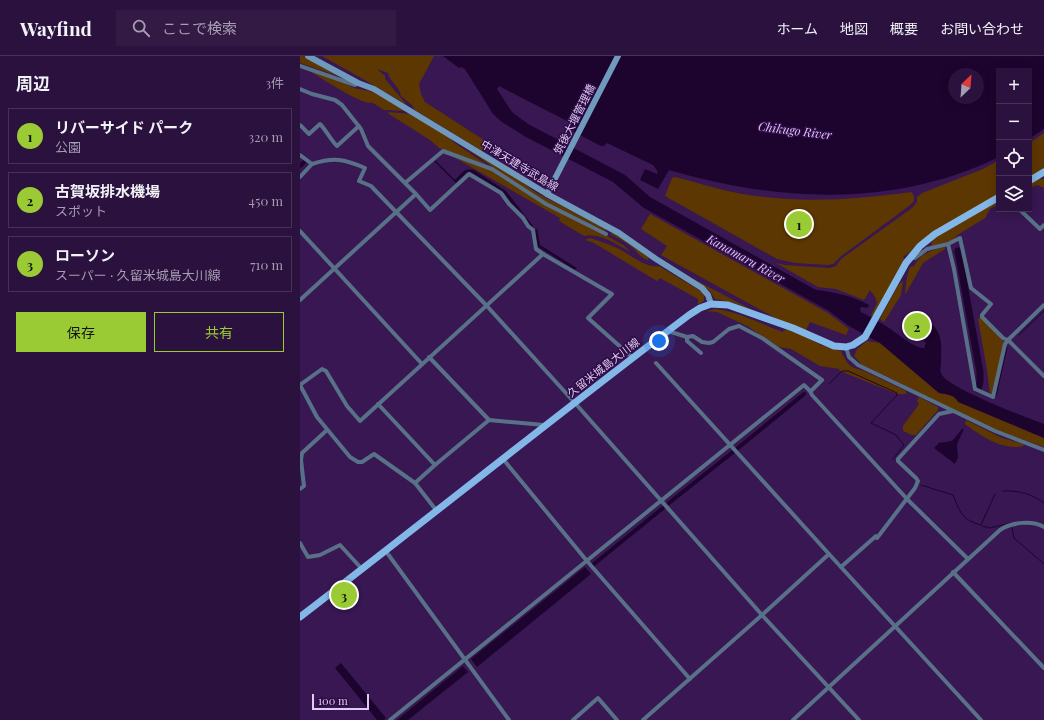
<!DOCTYPE html>
<html lang="ja">
<meta charset="utf-8">
<style>
:root{--surface:#2a113e;--page:#321a45;--text:#f1f3f6;--muted:#a59db0;--line:#463158;--accent:#9acb35}
body{margin:0;font-family:"Playfair Display","Noto Sans JP",serif;background:var(--page);color:var(--text)}
.controls{position:absolute;right:12px;top:12px;display:grid;overflow:hidden;border-radius:0px;box-shadow:0 2px 10px #0003}
.controls button{width:36px;height:36px;display:grid;place-items:center;padding:0;border:0;border-bottom:1px solid var(--line);background:var(--surface);color:var(--text);font:20px sans-serif}
.compass{position:absolute;left:648px;top:12px;width:36px;height:36px;border-radius:50%;background:var(--surface);box-shadow:0 2px 10px #0003;rotate:25deg}
.scale{position:absolute;left:12px;bottom:10px;width:57px;box-sizing:border-box;padding-left:4px;border:2px solid #decdf1;border-top:0;font-size:11px;line-height:14px;white-space:nowrap;color:#decdf1;-webkit-text-stroke:3px #2e0b47;paint-order:stroke}
.you{position:absolute;left:359px;top:285px;width:14px;height:14px;margin:-10px;border:3px solid #fff;border-radius:50%;background:#1a73e8;box-shadow:0 0 0 6px #1a73e833}
.badge{display:grid;place-items:center;width:26px;height:26px;border-radius:50%;background:var(--accent);color:#111;font-size:13px;font-weight:700}
.pin{position:absolute;translate:-50% -50%;border:2px solid #fff;box-shadow:0 1px 4px #0006}
.list{margin:0;padding:0;list-style:none}
h2{display:flex;justify-content:space-between;align-items:center;height:52px;margin:0;padding:0 16px;font-size:17px}
h2 small{font-size:13px;font-weight:400;color:var(--muted)}
.list li{display:grid;grid-template-columns:26px 1fr auto;gap:12px;align-items:center;box-sizing:border-box;height:56px;margin:0 8px 8px;padding:0 8px;border:1px solid var(--line);border-radius:0px}
.list b{display:block;font-size:15px;white-space:nowrap}
.list p{margin:0;font-size:13px;white-space:nowrap;color:var(--muted)}
.list em{font-size:13px;font-style:normal;color:var(--muted)}
.actions{display:flex;gap:8px;padding:12px 16px}
.actions a{flex:1;padding:9px 0;border:1px solid var(--accent);border-radius:0px;text-align:center;font-size:14px;color:var(--accent)}
.actions .main{background:var(--accent);color:#111}
.icon{flex:none;width:22px;height:22px;fill:none;stroke:currentColor;stroke-width:2;stroke-linecap:round;stroke-linejoin:round}
.map{position:relative;flex:none;width:744px;height:664px;overflow:hidden}
header{display:flex;align-items:center;gap:24px;box-sizing:border-box;height:56px;padding:0 20px;background:var(--surface);border-bottom:1px solid var(--line)}
header strong{font-size:19px}
nav{display:flex;gap:22px;margin-inline-start:auto;font-size:14px}
.search{width:280px;height:36px;background:var(--page);display:flex;align-items:center;gap:10px;box-sizing:border-box;padding:0 14px;border-radius:0px;color:var(--muted);font-size:15px}
main{display:flex}
aside{flex:1;background:var(--surface)}
.map>svg:first-child{display:block}
.green{fill:#5d3702}
.water{fill:#1d042f;fill-rule:evenodd}
.lines{fill:none;stroke-linecap:round;stroke-linejoin:round}
.stream{stroke:#1d042f;stroke-width:1}
.canal{stroke:#1d042f;stroke-width:4}
.river{stroke:#1d042f;stroke-width:7}
.street{stroke:#587188;stroke-width:4}
.secondary{stroke:#7099be;stroke-width:6}
.primary{stroke:#83b7e7;stroke-width:7}
.labels{text-anchor:middle;dominant-baseline:central;stroke-width:3;stroke-linejoin:round;paint-order:stroke}
.street-label{font-size:11px;fill:#decdf1;stroke:#2e0b47}
.water-label{font-size:12px;font-style:italic;fill:#ddc7f5;stroke:#2e0b47}
</style>
<header>
<strong>Wayfind</strong>
<div class="search"><svg class="icon" aria-label="search" viewBox="0 0 24 24"><circle cx="10" cy="10" r="6"/><path d="M15 15l6 6"/></svg>ここで検索</div>
<nav><a>ホーム</a><a>地図</a><a>概要</a><a>お問い合わせ</a></nav>
</header>
<main>
<aside>
<h2>周辺<small>3件</small></h2>
<ul class="list">
<li><span class="badge">1</span><div><b>リバーサイド パーク</b><p>公園</p></div><em>320 m</em></li>
<li><span class="badge">2</span><div><b>古賀坂排水機場</b><p>スポット</p></div><em>450 m</em></li>
<li><span class="badge">3</span><div><b>ローソン</b><p>スーパー · 久留米城島大川線</p></div><em>710 m</em></li>
</ul>
<div class="actions"><a class="main">保存</a><a>共有</a></div>
</aside>
<div class="map">
<svg width="744" height="664" viewBox="0 0 744 664">
<rect width="100%" height="100%" fill="#381752"/>
<g class="green">
<path d="M0 0H3L41 21 0 7Z"/>
<path d="M22 0H134L119 28 121 38 125 46 187 86 182 95 115 54 112 49 101 40C100 31 90 26 88 17L77 13 85 20V23L107 49 63 23Z"/>
<path d="M8 14 39 24 54 32 74 36 108 55 84 54 73 47C61 49 20 21 8 14Z"/>
<path d="M88 56 112 58 149 81 152 85 187 109 139 92 130 84 89 58Z"/>
<path d="M744 77V113L729 122V87Z"/>
<path d="M159 87 215 121 237 137 306 173 305 175 245 146 219 130Z"/>
<path d="M152 100 190 114 246 150 309 181 323 189 331 196C317 189 299 176 284 180L259 165 260 162Z"/>
<path d="M699 104V138L618 187 611 195 603 201 605 203 574 260 571 259 577 247 575 241 570 234 564 244 536 233 518 231 476 207 485 209 530 212 536 210 541 203 612 152 617 146V141L622 137 683 113Z"/>
<path d="M375 121C396 126 416 133 437 137 495 148 553 144 611 136L614 140V145L609 150 540 201 533 208 528 209 495 207 477 203 365 140 372 122Z"/>
<path d="M738 122 744 123V132L737 129 729 132V127Z"/>
<path d="M699 144V148L690 153 685 162 659 178 651 185 631 190 632 185 637 180Z"/>
<path d="M350 158 528 257 549 273 546 279 510 266 506 274 479 264 361 199 367 190 341 173Z"/>
<path d="M313 177 323 183 349 202 348 204C341 203 338 196 333 192 326 186 318 182 310 178Z"/>
<path d="M290 182C299 185 309 188 317 192 331 198 343 212 359 210L402 236 404 240V245L398 249V243L360 222 357 225 294 187 285 184Z"/>
<path d="M645 191V193L623 207 606 237H605L607 221 610 211 614 210C622 196 630 195 645 191Z"/>
<path d="M382 217 460 258 434 247 415 243 409 234Z"/>
<path d="M603 225 601 239 584 266 580 263 598 229Z"/>
<path d="M415 253C440 256 460 268 483 276L485 274H492L521 289 541 295C546 306 549 312 562 314L606 335V338H597L540 315 539 313 520 310 491 293 479 291 447 270 417 256 406 255Z"/>
<path d="M680 261 704 286 693 336 690 338 687 314 678 263Z"/>
<path d="M567 285 580 287 639 337C646 338 655 339 659 346L744 382V391L696 374 561 308 554 300 557 293Z"/>
<path d="M619 341 638 351V354L616 379H612L603 375V370L619 348 617 345Z"/>
<path d="M666 364 702 382 723 388 724 390C703 395 681 380 665 368Z"/>
</g>
<g class="water">
<path d="M143 0H744V73L729 83V15H699V101C595 152 478 146 369 114L358 133 340 124 345 113 357 118 358 116 353 109 307 87 304 90H301L274 76 271 67 199 30 197 33 212 56 228 68 325 119 350 141 516 234C535 236 552 240 569 249L567 252 561 251 560 253 561 256C570 261 580 266 589 272 597 277 613 292 624 292L626 287 624 285 619 282 628 266C644 275 641 291 641 307 641 311 639 315 642 319 649 332 727 362 744 368V382L658 346C655 339 646 338 639 337L580 287 549 270 529 255 344 152 313 126 226 81 202 66 193 58 165 13 161 11 159 12ZM654 18H678V42H654Z"/>
<path d="M134 103 154 123H156C162 117 165 111 174 114L206 135 233 170 232 172 225 160 212 148 203 136 171 116H167L156 127 133 104Z"/>
<path d="M237 172 240 189 277 212 275 214 237 190 235 175Z"/>
<path d="M662 373H664L657 388 658 401 655 408 634 392 639 387 652 385Z"/>
<path d="M285 511 291 518 177 611 171 603Z"/>
<path d="M41 607 86 662 84 664H77L35 612Z"/>
<path d="M163 610 168 616 108 664H97Z"/>
</g>
<g class="lines">
<g class="stream">
<path d="M719 279 744 255"/>
<path d="M529 328 542 315H548L597 337V339L571 367 596 379 604 389 593 403"/>
<path d="M696 340 707 291"/>
<path d="M621 429 653 439C660 456 662 464 681 469L695 438"/>
<path d="M703 435C718 434 732 438 744 447"/>
<path d="M682 470 690 472 711 467"/>
<path d="M712 472 714 482 744 508"/>
</g>
<g class="canal">
<path d="M0 110 4 106"/>
<path d="M438 392 504 338"/>
<path d="M369 447 433 396"/>
<path d="M294 508 363 452"/>
</g>
<path class="river" d="M658 195 680 316V326L678 333"/>
<g class="street">
<path d="M0 10 55 29 58 27"/>
<path d="M0 33 12 38 35 44 42 49 61 73 68 90 116 138 130 154 169 118 201 137 209 148 223 162 228 170 233 174 236 193 243 198 60 365 47 350 26 315 22 313 0 329"/>
<path d="M0 69 9 78 20 68C26 74 32 86 37 90L59 70"/>
<path d="M0 99 12 108C34 101 44 103 65 112L59 125 71 130 186 249 275 347 462 559 559 664"/>
<path d="M0 121 12 108"/>
<path d="M105 127 143 95 192 113 246 148 306 178"/>
<path d="M719 153 740 173 744 169"/>
<path d="M0 175 122 308"/>
<path d="M243 198 312 238 288 262 333 302"/>
<path d="M610 201 615 202 627 193 648 188 660 182 671 232 691 248 682 259V261L703 282 708 284 705 288 693 341 675 333 654 213 648 188"/>
<path d="M0 244 116 138"/>
<path d="M744 249 708 284 744 320"/>
<path d="M368 275 387 281 393 280 402 286 409 287 413 286 429 273 439 270 462 282 522 324 512 334 510 335 512 339 607 443 668 503"/>
<path d="M387 281V285L401 297"/>
<path d="M546 291 549 301 558 309 695 375 744 394"/>
<path d="M129 301 189 364"/>
<path d="M356 307 529 498"/>
<path d="M0 329 17 361 50 401 58 406H62L74 398 115 427 136 454"/>
<path d="M78 348 135 409 115 427"/>
<path d="M203 403 287 505 390 623"/>
<path d="M135 409 189 364 244 369"/>
<path d="M0 433 4 430 1 404 2 397 27 374"/>
<path d="M0 487 8 501 20 499 40 489 62 513"/>
<path d="M85 494 209 664"/>
<path d="M541 511 576 480 577 482 615 432 618 425 616 422 598 405V403L639 358 653 355"/>
<path d="M653 516 744 612"/>
<path d="M90 664 504 329 510 335"/>
<path d="M273 664 298 642 317 664"/>
<path d="M343 664 462 559 529 498 681 664"/>
<path d="M493 664 700 474C712 466 733 464 744 471"/>
</g>
<g class="secondary">
<path d="M8 0 58 27 74 33 247 138 319 177 356 203 402 232 408 239 411 248"/>
<path d="M247 138 318 0"/>
</g>
<g class="primary">
<path d="M729 125 744 116"/>
<path d="M0 561C130 461 258 358 389 259L400 252 411 248 428 249 493 272 534 290 546 291 553 289 565 281 606 207 620 190 635 178 699 141"/>
</g>
</g>
<g class="labels">
<g class="street-label">
<text transform="translate(274 63) rotate(-63)">筑後大堰管理橋</text>
<text transform="translate(220 109) rotate(31)">中津天建寺武島線</text>
<text transform="translate(303 311) rotate(-38)">久留米城島大川線</text>
</g>
<g class="water-label">
<text transform="translate(495 74) rotate(7)">Chikugo River</text>
<text transform="translate(446 202) rotate(29)">Kanamaru River</text>
</g>
</g>
</svg>
<div class="controls">
<button>+</button>
<button>−</button>
<button><svg class="icon" aria-label="locate" viewBox="0 0 24 24"><circle cx="12" cy="12" r="6"/><path d="M12 2v4M12 18v4M2 12h4M18 12h4"/></svg></button>
<button><svg class="icon" aria-label="layers" viewBox="0 0 24 24"><path d="M12 4l9 5-9 5-9-5zM3 14l9 5 9-5"/></svg></button>
</div>
<svg class="compass" viewBox="-18 -18 36 36"><path d="M0-13l5 13h-10z" fill="#e53935"/><path d="M0 13l5-13h-10z" fill="#a59db0"/></svg>
<div class="scale">100 m</div>
<div class="you"></div>
<div class="pin badge" style="left:499px;top:168px">1</div>
<div class="pin badge" style="left:617px;top:270px">2</div>
<div class="pin badge" style="left:44px;top:539px">3</div>
</div>
</main>
